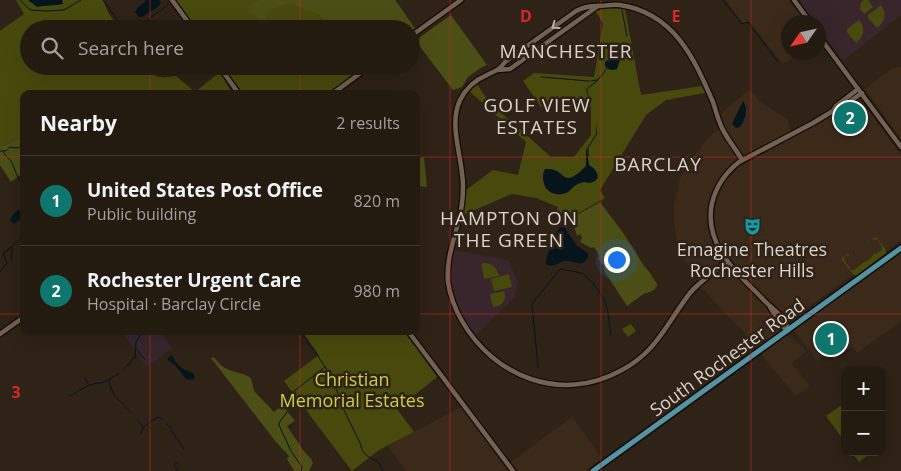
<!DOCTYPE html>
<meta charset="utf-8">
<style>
:root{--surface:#231a10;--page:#2f271e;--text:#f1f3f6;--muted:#a3a19f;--line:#403830;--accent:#0f766e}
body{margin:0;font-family:"Open Sans",sans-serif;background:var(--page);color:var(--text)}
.controls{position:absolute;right:15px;bottom:15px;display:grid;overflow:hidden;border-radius:10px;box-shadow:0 5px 20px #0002}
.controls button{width:45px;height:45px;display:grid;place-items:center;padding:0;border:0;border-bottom:1px solid var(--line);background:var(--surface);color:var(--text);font:25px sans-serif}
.compass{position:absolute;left:781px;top:15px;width:45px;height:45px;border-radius:50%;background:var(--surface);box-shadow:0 5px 20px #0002;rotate:236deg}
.you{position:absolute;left:616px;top:259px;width:18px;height:18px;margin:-12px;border:4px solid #fff;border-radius:50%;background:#1a73e8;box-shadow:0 0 0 8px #1a73e833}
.badge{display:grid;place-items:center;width:32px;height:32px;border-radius:50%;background:var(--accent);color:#fff;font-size:16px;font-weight:700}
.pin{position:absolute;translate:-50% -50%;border:2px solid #fff;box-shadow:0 1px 5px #0006}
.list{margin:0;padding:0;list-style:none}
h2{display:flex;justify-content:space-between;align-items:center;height:65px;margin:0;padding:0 20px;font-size:21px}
h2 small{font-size:16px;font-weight:400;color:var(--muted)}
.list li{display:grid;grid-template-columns:32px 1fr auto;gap:15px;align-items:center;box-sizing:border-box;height:90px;padding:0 20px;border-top:1px solid var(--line)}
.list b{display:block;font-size:19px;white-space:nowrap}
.list p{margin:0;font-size:16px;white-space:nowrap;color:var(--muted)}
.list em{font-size:16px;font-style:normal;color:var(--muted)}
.icon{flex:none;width:28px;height:28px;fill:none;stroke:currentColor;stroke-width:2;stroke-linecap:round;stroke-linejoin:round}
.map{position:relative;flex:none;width:901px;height:471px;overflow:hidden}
.search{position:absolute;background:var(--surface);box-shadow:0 5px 20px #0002;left:20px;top:20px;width:400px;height:55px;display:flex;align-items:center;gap:12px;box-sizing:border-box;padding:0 18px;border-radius:28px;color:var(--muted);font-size:19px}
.panel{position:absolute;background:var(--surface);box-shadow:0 5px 20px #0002;left:20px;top:90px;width:400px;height:245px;border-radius:10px}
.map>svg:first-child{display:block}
.built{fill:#3b2a1a}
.education{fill:#38262c}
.green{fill:#484a0d}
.forest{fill:#4b4e15}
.water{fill:#05151b}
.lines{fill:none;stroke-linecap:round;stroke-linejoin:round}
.stream{stroke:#05151b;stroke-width:1}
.secondary-casing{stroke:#160b02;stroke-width:7}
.primary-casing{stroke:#160b02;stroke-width:8}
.secondary{stroke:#726255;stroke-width:4.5}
.primary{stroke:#5393a6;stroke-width:5}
.oneway{stroke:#bcb0a8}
.grid{fill:none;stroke:#d62828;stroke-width:1;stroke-opacity:0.55}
.labels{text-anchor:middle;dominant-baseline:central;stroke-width:5;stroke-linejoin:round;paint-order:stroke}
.poi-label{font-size:18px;fill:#dbd2cb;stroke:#2f2216}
.street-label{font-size:18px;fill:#dbd2cb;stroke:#2f2216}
.park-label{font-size:18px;fill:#cbd044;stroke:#2f2216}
.neighbourhood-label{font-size:19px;letter-spacing:1px;fill:#dbd2cb;stroke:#2f2216}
.grid-label{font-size:16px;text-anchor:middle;font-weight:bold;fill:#d62828;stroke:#2f2216;stroke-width:5;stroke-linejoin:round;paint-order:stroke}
</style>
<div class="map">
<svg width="901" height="471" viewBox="0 0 901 471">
<rect width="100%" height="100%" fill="#2f2216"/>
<g class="built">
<path d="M725 0H789L806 22H788V52L798 53 783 64 749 21 743 23Z"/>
<path d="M901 67V139L865 89 893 68Z"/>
<path d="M750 89 759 101 787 119 791 131 743 157 723 126 719 115Z"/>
<path d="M859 98 901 155V240L792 319 789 323 774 304 744 276 724 252 717 237 715 226V210L717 199 725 182 739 167 816 125 843 110Z"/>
<path d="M719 128 738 157V160L721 176 712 192 709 203 708 215 710 234 714 246 720 256 738 278 766 306 780 327 779 333 756 349 745 334 702 288 679 251 674 222V204L681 176 706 140Z"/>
<path d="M901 252V321L857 353 852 346 834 359 829 352 817 361 794 330 837 297Z"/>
<path d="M786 335 792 338 797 343 803 347 806 352 791 363 810 386 796 396 761 354Z"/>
<path d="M461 407 508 471H406L388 446Z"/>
<path d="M572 417 602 458 585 471H518L511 462Z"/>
</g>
<g class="education">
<path d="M797 0H901V15L843 61 819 29 818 22H814Z"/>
<path d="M453 250 508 260 518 281 515 297 475 336 459 310 453 293 450 272Z"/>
<path d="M121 331H160L172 348 147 367Z"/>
</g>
<g class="green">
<path d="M16 0H103C107 11 112 22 123 28L29 29V66H144C152 79 163 78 176 76L195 92 220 72 231 91 227 94H24V138L17 139 4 146 0 145V31L24 14Z"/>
<path d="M175 0H395L416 30 411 33V29H195Z"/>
<path d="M863 0H868L873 7 864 14 860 9 861 3 863 1Z"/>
<path d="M881 5C887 13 885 22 877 28L868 18V15Z"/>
<path d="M609 8 625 9 641 95 702 86 705 93 666 100 646 115 600 190 605 198 573 216 556 213 558 207 536 198 512 194 463 215 466 190 493 170 518 175 526 142 469 91 477 84 489 102 551 157H574L591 135V107H541L523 81 534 73 594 77 603 23 595 11Z"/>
<path d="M859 20C866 29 864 36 856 43L847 32V29Z"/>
<path d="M221 66H366L329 94H241Z"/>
<path d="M876 237 886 250V253L857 275H854L842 260V258L847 254H849V256L847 255 844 257V260L851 270H854L862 264V263C866 262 873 258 874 253L876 254 882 250 881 248 882 247 877 239 874 240 873 239 868 241V243L867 242Z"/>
<path d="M485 263C494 264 497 268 499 276L485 279 484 278 481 264Z"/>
<path d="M509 274 512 287 494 291 491 279Z"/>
<path d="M504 291C507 301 502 306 493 307L490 295 491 294Z"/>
<path d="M631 324 636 331 628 337 622 329Z"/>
<path d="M302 331H404L437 377 397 409 414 432 379 450 352 471 284 381 319 355Z"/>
<path d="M843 404 845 406V442L826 416Z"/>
<path d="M852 452H872L859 462Z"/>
</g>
<g class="forest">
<path d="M259 0H395L414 27 411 29H329C325 19 316 9 305 11 295 0 279 2 269 13 267 15 266 17 265 19L260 20 252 14 248 13C246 5 254 4 259 0Z"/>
<path d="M451 15 487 65 482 67 468 77 462 87 453 90 418 44 420 37Z"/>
<path d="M24 138V172L11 182 0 165V145L4 146 17 139Z"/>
<path d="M424 157 427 187 416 186V159Z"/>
<path d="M600 202 624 234 644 266 650 273 657 284V286L654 290 647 293H645L627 306 605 272 603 265 599 260V255L594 247 591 248 580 242 582 238 580 234 577 236 572 219 573 217Z"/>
<path d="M213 357C217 360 220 366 225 368 233 373 243 372 251 378L254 391 274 412 282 405 295 421 287 426 303 450 311 459 313 463 309 471H294L287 459 289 456 276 442 211 358Z"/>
</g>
<g class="water">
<path d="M28 0H62L63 4C55 6 45 5 37 7Z"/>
<path d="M147 0H159L161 2 159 6 142 17H139L135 12 138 7Z"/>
<path d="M613 46H616C624 48 619 55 621 60H620L617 69 612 70 608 69 607 68C603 76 595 84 587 89L591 106 586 89C594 83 603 76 607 66L605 67V62L607 60 608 61 609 60Z"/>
<path d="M743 101C749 110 745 119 740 127L736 128 732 124Z"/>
<path d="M597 121V134L587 150 589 165C598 170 603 181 589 183 582 183 587 181 581 183 575 184 572 189 568 192 560 197 547 194 544 184 543 179 542 174 545 169 568 167 560 192 586 166V150L596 134Z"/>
<path d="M18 210H19L23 217 14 224 10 220 13 215Z"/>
<path d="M560 227 565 228 577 246 588 253V257C581 270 574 259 563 261 561 262 550 269 546 264 544 260 557 231 560 227Z"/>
<path d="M172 355C178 367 181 368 193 373L195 378 193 380 186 379 175 365 168 360V358Z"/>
</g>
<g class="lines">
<g class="stream">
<path d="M20 0 27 7 31 10 47 11 64 10 81 0"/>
<path d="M103 0 121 25 133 28H137L169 4"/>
<path d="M723 0 742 24 748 22 778 62"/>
<path d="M622 10 627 36"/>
<path d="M541 77 589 81"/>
<path d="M591 81 597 80"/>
<path d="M0 151H6L10 147 17 148 24 145"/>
<path d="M3 151C5 156 8 157 11 161 14 166 15 172 18 177 21 183 23 186 24 193"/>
<path d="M588 157V149"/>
<path d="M23 207 24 208"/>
<path d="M11 260C12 256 12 250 12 247"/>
<path d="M0 272 7 263 3 254 24 236"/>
<path d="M299 331 306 339 308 344 314 350 327 370 338 393 341 404 361 445C361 454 371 459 378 461L383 471"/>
<path d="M136 348 145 360"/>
<path d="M538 367 532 304 560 269 582 273C590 278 605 298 607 308 609 317 609 326 611 335"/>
<path d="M123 370 130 363 132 359 135 358 136 342 143 331"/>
<path d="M85 378 88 384"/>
<path d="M109 379C109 392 121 403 131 412"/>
<path d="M87 386 96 383H102L119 374"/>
<path d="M70 396 87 386"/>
<path d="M286 399 289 395 325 367"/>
<path d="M287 412 279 423V425L291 451 302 467 301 471"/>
<path d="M137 420 142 426"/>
<path d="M167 424 184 449"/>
<path d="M141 434 143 427 158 417 163 419"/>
<path d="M178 462 174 465 178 471"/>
</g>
<defs>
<g id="secondary">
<path d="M172 0 193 29"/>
<path d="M794 0 810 22"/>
<path d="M818 35 901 147"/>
<path d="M411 36 461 0"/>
<path d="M219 66 239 94"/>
<path d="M497 70 510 69 598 6"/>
<path d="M332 94 370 66"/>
<path d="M833 111 836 106 858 89"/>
<path d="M727 261C715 272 700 281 690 293 666 324 657 352 620 371 561 403 494 377 462 321 455 309 450 296 448 282 446 260 454 240 459 219 462 208 463 197 463 186 463 158 448 126 460 100 466 88 475 80 487 75 490 73 494 72 497 70 500 68 503 65 505 62L576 11C583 7 589 6 598 6 605 6 612 4 620 5 674 13 694 58 713 102 716 111 718 120 722 128 727 139 736 149 742 160"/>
<path d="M770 307 783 327 788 330"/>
<path d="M788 330C786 319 778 313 770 306 765 302 761 297 756 292 731 268 704 241 712 203 716 187 725 173 739 162L813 123 833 111 839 109 862 93"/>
<path d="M408 331 513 471"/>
<path d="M0 334 24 317"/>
</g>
<path id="primary" d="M593 471 901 248"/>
</defs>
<use href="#secondary" class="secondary-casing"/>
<use href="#primary" class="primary-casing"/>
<use href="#secondary" class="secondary"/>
<use href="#primary" class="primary"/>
</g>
<defs><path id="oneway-chevron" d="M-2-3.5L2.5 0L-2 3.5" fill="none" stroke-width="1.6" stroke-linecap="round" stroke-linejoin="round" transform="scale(1.25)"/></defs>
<use class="oneway" href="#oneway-chevron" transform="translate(555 26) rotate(144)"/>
<path class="grid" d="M150 0V29M300 0V29M450 0V471M601 0V471M751 0V471M150 66V94M300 66V94M0 157H24M416 157H901M0 314H24M416 314H901M150 331V471M300 331V471"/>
<defs>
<symbol id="theatre-bare" viewBox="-9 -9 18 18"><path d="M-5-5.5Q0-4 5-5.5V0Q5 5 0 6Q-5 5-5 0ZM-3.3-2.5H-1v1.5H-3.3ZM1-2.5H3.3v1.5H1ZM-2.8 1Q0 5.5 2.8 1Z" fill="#0f9aa8" stroke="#2f2216" stroke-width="2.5" paint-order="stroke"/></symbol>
</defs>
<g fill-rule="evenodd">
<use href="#theatre-bare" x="740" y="214" width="25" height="25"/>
</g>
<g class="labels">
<g class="poi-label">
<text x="752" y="249">Emagine Theatres<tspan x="752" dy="21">Rochester Hills</tspan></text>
</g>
<g class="street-label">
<text transform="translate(727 357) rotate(-36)">South Rochester Road</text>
</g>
<g class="park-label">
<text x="352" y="379">Christian<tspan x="352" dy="21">Memorial Estates</tspan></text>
</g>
<g class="neighbourhood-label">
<text x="566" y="51">MANCHESTER</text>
<text x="537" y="105">GOLF VIEW<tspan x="537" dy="22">ESTATES</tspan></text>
<text x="658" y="164">BARCLAY</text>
<text x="509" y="218">HAMPTON ON<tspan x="509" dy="22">THE GREEN</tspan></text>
</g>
</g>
<g class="grid-label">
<text x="526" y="22">D</text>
<text x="676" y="22">E</text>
<text x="16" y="398">3</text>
</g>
</svg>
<div class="controls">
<button>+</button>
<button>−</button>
</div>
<svg class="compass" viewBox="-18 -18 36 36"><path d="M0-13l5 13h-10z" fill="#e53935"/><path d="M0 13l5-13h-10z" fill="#a3a19f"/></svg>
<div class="you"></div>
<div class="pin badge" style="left:831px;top:339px">1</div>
<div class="pin badge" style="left:850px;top:118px">2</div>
<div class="search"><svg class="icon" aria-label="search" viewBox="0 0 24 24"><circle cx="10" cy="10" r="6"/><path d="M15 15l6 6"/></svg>Search here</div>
<section class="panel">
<h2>Nearby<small>2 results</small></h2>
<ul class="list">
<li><span class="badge">1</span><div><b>United States Post Office</b><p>Public building</p></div><em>820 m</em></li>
<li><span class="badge">2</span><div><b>Rochester Urgent Care</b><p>Hospital · Barclay Circle</p></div><em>980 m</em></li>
</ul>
</section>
</div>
